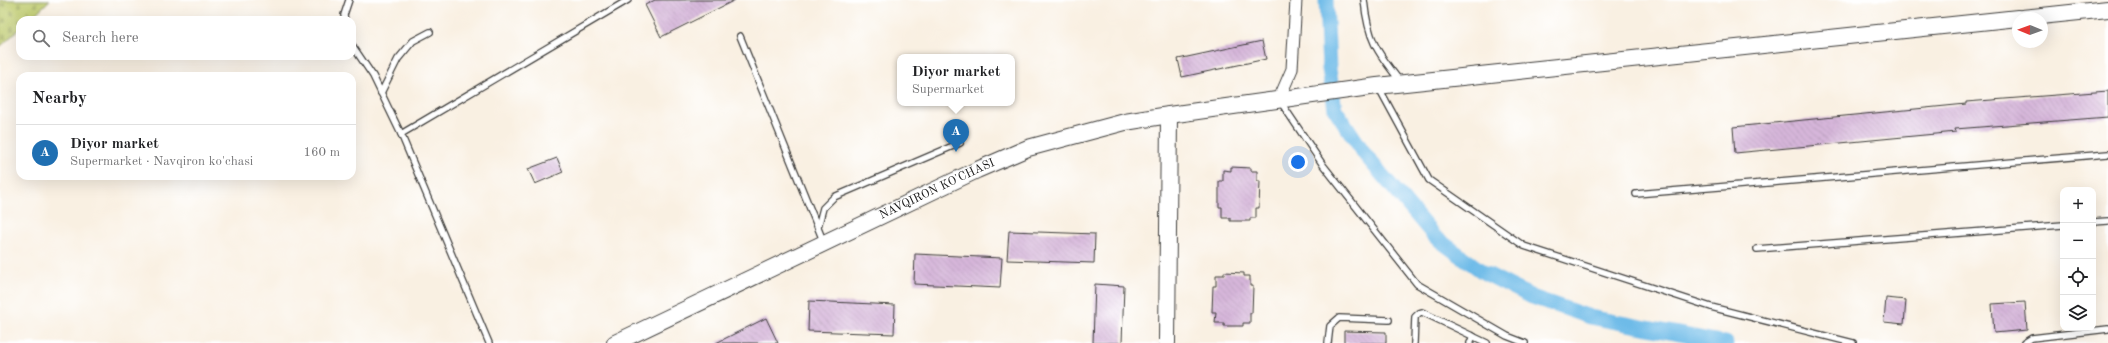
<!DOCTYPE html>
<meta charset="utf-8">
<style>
:root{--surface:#fff;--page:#f6f6f6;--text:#202124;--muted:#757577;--line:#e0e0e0;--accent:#1f6fb2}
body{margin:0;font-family:"Old Standard TT",serif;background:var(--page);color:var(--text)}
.controls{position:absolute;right:12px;bottom:12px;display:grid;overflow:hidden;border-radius:8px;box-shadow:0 4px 16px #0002}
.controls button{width:36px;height:36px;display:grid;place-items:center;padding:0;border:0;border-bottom:1px solid var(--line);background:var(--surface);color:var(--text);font:20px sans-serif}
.compass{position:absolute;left:2012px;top:12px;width:36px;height:36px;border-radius:50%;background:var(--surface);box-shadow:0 4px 16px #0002;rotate:271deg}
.you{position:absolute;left:1298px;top:162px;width:14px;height:14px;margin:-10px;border:3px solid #fff;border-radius:50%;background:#1a73e8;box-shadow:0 0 0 6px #1a73e833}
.badge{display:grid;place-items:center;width:26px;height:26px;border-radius:50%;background:var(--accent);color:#fff;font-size:13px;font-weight:700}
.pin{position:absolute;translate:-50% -33px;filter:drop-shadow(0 1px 2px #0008)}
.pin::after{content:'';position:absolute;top:21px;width:14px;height:12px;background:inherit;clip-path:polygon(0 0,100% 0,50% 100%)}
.popup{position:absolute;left:897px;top:54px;width:118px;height:52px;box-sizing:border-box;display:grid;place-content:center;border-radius:8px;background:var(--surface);filter:drop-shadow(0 1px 3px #0005);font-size:13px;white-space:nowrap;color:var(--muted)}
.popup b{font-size:15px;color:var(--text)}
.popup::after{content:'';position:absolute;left:50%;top:100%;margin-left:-8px;border:8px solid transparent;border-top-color:var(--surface)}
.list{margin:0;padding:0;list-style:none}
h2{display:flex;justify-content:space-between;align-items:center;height:52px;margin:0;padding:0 16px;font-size:17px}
h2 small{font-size:13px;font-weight:400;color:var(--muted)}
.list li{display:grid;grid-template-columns:26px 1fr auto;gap:12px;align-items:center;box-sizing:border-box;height:56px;padding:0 16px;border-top:1px solid var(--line)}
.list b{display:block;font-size:15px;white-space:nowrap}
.list p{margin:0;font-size:13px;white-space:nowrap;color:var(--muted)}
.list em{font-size:13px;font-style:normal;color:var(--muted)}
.icon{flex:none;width:22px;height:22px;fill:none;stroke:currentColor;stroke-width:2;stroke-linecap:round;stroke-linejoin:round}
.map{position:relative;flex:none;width:2108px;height:343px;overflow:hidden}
.search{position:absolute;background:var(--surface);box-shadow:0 4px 16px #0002;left:16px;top:16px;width:340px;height:44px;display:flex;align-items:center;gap:10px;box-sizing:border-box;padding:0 14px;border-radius:12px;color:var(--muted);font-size:15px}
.panel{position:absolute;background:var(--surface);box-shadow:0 4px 16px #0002;left:16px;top:72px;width:340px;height:108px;border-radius:12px}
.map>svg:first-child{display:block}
.cemetery{fill:url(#cemetery-stones);stroke:#6d7344}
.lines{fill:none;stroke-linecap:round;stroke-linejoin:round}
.canal{stroke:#6ebbe8;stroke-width:15}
.building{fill:url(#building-back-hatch)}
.lane-casing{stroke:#3d3c3a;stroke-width:8}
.street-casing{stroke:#3d3c3a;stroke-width:13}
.secondary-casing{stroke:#3d3c3a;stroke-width:18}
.lane{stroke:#fff;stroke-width:5.5}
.street{stroke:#fff;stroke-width:11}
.secondary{stroke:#fff;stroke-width:16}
.labels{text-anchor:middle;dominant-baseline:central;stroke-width:4;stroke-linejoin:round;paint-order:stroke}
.street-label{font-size:12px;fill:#1c1c1c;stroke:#fff}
</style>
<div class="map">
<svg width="2108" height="343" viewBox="0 0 2108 343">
<defs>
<pattern id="cemetery-stones" width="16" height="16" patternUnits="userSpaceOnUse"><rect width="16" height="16" fill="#beca6c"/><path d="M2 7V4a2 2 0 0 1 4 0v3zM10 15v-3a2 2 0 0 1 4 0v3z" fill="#a3ad5d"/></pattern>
<pattern id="building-back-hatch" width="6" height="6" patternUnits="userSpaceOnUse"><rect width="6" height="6" fill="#d6b6da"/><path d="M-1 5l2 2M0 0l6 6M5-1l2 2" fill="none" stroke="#b79cba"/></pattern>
</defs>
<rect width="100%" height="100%" fill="#fff"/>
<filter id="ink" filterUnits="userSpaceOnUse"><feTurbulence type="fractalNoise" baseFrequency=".025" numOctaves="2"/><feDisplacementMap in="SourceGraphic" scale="8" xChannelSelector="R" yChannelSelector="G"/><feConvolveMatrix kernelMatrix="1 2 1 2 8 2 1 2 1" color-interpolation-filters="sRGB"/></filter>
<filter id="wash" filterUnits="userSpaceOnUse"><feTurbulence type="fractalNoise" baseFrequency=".012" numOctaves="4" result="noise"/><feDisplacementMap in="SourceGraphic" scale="16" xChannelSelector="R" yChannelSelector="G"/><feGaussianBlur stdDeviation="0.9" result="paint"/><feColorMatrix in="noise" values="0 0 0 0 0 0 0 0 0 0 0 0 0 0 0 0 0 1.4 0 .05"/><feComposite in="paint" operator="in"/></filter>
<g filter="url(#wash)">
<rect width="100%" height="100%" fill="#f9f0e2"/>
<path class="cemetery" d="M0 0H50L29 20H20V28L0 47Z"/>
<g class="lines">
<path class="canal" d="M1326 0 1329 69 1335 109 1366 156 1435 237 1483 272 1532 297 1590 317 1726 343"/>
</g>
<g id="blocks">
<g class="building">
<path d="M655 0H735L661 37 645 5Z"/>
<path d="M1262 41 1266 59 1182 77 1178 59Z"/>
<path d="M2108 91V117L1955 129 1956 132 1735 153 1733 127 1966 104V102Z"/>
<path d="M557 158 563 172 535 184 528 169Z"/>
<path d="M1231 167 1251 168V171H1257V181H1260L1259 208H1256V218H1250V221H1230V218H1222V207H1219V181H1223V170L1231 171Z"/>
<path d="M1009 231 1095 234 1094 263 1007 260Z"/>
<path d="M915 254 1002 258 1000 288 914 284Z"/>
<path d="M1224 272 1244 273V276H1250V286H1253L1252 313H1250V323H1243V326H1224V323H1215L1216 312H1212L1213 286H1216V275H1224Z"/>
<path d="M1095 284 1124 286 1122 343H1093Z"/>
<path d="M1886 298 1906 300 1904 324 1884 322Z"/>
<path d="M809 301 895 305 894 334 808 331Z"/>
<path d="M2025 302 2027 330 1994 333 1992 304Z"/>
<path d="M766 318 778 343H716Z"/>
<path d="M1344 331 1386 332V343H1344Z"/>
</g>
</g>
</g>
<g filter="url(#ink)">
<use href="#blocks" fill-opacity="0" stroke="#3d3c3a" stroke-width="1"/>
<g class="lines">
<defs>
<g id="lane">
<path d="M1364 0C1368 39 1376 51 1400 81"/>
<path d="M345 20 344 15 349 0"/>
<path d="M740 36 824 243"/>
<path d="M352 45 373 76 401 134 489 343"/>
<path d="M1379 88 1429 180 1524 246 1711 307 1853 343"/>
<path d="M381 93 398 59 413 41 430 32"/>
<path d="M1280 101 1323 165 1417 284 1507 336 1525 343"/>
<path d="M401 134 628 0"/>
<path d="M1636 194 2108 154"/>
<path d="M2093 222 2108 221"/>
<path d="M818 227 823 208 834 197 960 143"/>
<path d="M1757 249 2063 225"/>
<path d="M1328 343 1330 326 1339 318 1389 320"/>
<path d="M1414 343 1415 317 1419 313 1422 312 1487 343"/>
<path d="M1470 343 1473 336"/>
<path d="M2024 343 2032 338 2108 329"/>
</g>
<path id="street" d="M1279 99 1292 69 1296 0"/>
<g id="secondary">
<path d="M2022 18 2108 9"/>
<path id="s1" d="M615 343 977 170 1028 148 1125 122 1169 115 1377 86 2018 18"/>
<path d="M1167 343 1169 115"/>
</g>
</defs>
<use href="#lane" class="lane-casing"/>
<use href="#street" class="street-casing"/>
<use href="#secondary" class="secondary-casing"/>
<use href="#lane" class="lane"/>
<use href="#street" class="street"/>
<use href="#secondary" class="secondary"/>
</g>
</g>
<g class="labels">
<g class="street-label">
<text stroke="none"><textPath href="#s1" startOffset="357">NAVQIRON KO'CHASI</textPath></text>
</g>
</g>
</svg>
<div class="controls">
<button>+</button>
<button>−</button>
<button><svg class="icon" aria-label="locate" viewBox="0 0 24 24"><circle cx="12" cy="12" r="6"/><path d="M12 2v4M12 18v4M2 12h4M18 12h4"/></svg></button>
<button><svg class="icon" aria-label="layers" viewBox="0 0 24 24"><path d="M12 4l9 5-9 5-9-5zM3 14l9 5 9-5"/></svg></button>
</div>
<svg class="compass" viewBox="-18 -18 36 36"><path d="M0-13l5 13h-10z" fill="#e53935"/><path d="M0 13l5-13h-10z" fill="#757577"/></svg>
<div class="you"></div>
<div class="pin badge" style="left:956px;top:152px">A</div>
<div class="popup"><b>Diyor market</b>Supermarket</div>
<div class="search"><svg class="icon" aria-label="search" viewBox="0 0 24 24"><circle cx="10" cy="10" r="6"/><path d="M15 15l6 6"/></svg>Search here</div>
<section class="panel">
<h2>Nearby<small></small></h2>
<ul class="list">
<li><span class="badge">A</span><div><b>Diyor market</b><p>Supermarket · Navqiron ko'chasi</p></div><em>160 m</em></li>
</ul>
</section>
</div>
